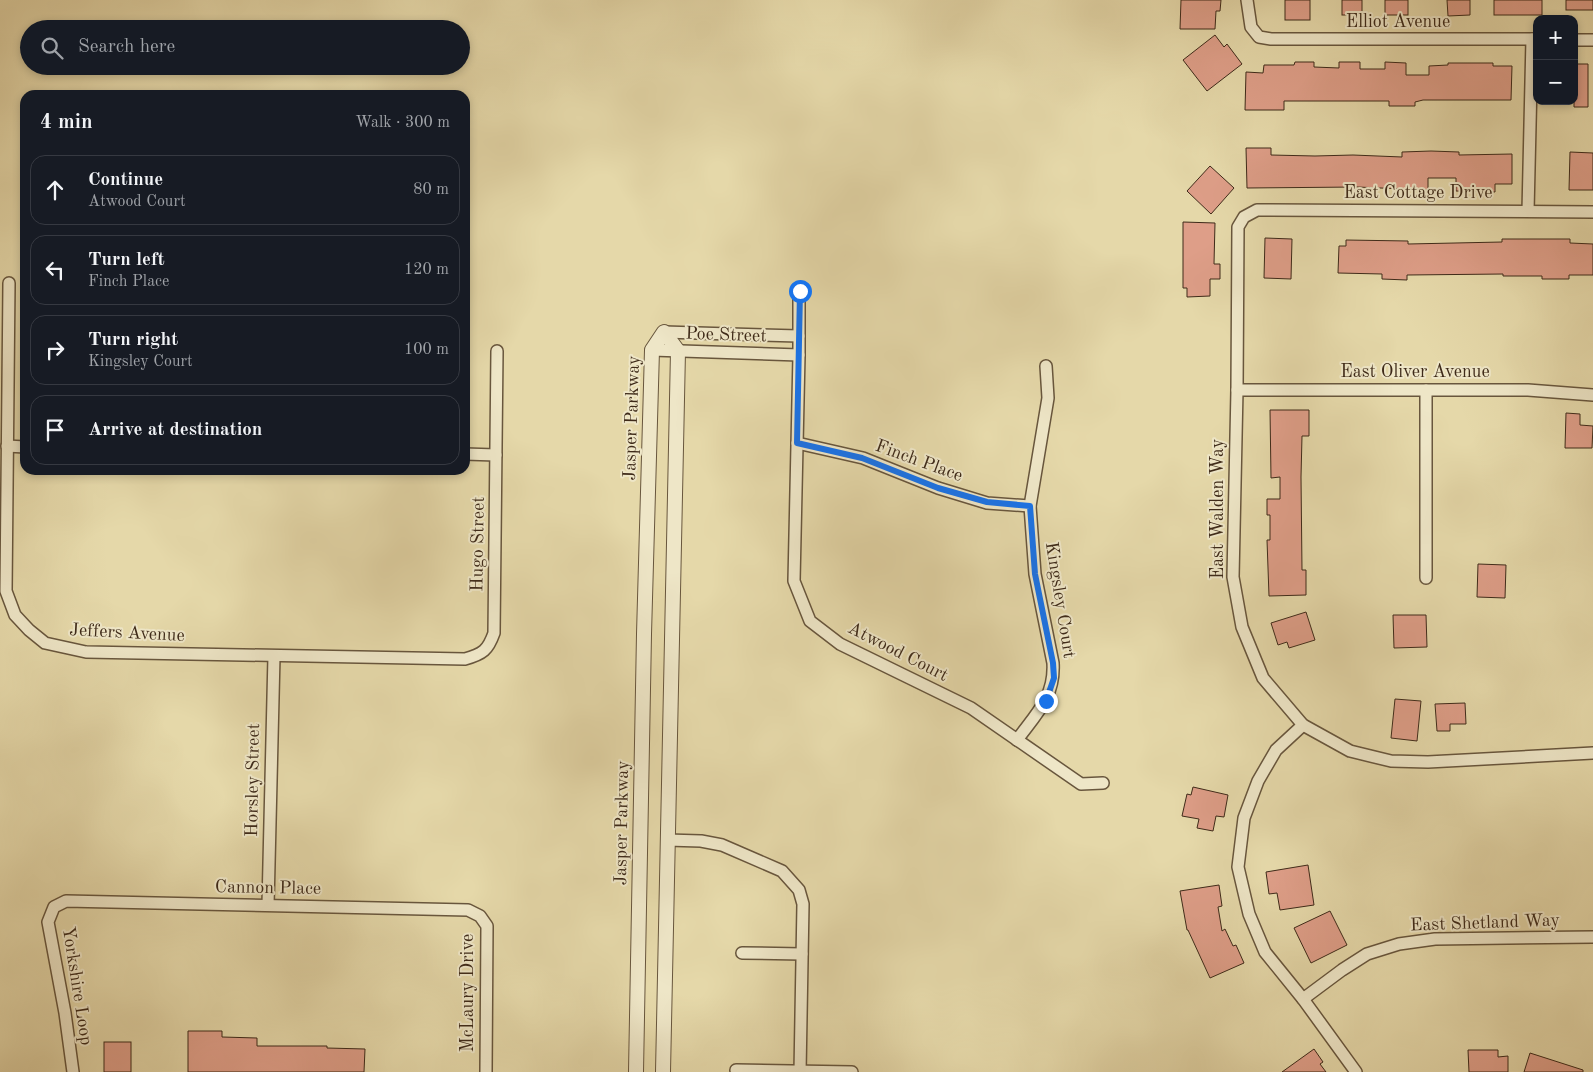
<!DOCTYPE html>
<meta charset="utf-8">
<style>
:root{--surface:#171b24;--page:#242831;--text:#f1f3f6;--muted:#9ea1a6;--line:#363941}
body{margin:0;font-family:"Old Standard TT",serif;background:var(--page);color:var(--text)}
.controls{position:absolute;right:15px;top:15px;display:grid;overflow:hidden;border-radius:10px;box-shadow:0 2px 8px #0003}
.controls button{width:45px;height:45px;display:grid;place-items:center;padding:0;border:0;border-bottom:1px solid var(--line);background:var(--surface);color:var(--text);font:25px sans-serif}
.stop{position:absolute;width:15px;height:15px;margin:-11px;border:4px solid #1a73e8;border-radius:50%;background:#fff}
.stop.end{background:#1a73e8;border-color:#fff;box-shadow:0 1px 5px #0008}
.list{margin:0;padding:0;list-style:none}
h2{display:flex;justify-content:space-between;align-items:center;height:65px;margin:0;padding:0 20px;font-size:21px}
h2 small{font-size:16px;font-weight:400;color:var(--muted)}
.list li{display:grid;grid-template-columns:32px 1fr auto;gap:15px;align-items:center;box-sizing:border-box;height:70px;margin:0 10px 10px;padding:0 10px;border:1px solid var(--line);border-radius:15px}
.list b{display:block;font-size:19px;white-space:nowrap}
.list p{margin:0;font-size:16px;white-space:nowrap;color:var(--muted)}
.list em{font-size:16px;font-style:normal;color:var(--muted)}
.icon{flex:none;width:28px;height:28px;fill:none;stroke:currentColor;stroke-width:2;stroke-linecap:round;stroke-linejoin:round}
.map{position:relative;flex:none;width:1593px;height:1072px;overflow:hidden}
.search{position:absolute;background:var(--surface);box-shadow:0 2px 8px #0003;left:20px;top:20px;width:450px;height:55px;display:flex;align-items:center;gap:12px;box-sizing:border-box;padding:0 18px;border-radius:28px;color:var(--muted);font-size:19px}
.panel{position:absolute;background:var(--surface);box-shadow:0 2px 8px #0003;left:20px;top:90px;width:450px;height:385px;border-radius:15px}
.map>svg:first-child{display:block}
.building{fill:#de9e88;stroke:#3e2a19}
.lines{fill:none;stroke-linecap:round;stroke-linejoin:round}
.minor-casing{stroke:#68563d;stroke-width:14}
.tertiary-casing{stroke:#68563d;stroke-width:16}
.minor{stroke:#eee6c7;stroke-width:11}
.tertiary{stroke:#eee6c7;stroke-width:14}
.route{stroke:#1a73e8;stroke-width:6}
.labels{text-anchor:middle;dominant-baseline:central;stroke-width:4;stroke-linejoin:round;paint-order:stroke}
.street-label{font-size:18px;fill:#3e2a19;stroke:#eee6c7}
</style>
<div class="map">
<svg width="1593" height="1072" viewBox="0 0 1593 1072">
<rect width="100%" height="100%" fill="#e5d8a9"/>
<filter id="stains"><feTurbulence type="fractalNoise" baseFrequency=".004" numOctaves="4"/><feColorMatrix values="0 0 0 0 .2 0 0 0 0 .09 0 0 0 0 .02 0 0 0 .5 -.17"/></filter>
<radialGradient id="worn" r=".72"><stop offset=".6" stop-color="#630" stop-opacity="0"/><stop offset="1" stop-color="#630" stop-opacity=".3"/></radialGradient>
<g class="building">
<path d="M1181 0H1221L1220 11H1216L1215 29H1180Z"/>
<rect x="1285" y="0" width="25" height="20"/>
<rect x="1342" y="0" width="20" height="15"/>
<rect x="1385" y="0" width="23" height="15"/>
<path d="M1447 0H1470V15L1448 16Z"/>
<rect x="1494" y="0" width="48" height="15"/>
<rect x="1566" y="0" width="27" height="10"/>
<path d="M1215 35 1224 47 1227 44 1242 64 1207 91 1183 60Z"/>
<path d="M1295 62H1314V67L1339 68V62H1360V69H1385V62L1406 63V75H1429V66L1448 65V63H1493V66H1512L1511 100H1423L1415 102V106H1389V101H1284V110H1245L1246 72 1263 73 1264 65H1294Z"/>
<path d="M1576 64H1588V107H1574V68H1576Z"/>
<path d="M1246 148H1271V155L1315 156 1353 155 1402 157V152L1431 151 1459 152V155L1512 154V184H1495V192L1456 191V178H1428V190L1357 187 1247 188Z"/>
<path d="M1570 152 1593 153V190H1569Z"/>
<path d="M1210 166 1234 188 1211 214 1187 191Z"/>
<path d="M1183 222 1215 223 1214 264H1220V279H1210V296L1187 297V288H1183Z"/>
<path d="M1265 238 1292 239 1291 279 1264 278Z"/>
<path d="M1502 239H1570V243L1593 244V275H1569V279H1542V276H1503V274L1407 275V280L1382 279V274L1338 273 1339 246H1346V240L1408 241V244L1502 242Z"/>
<path d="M1270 410H1309V436H1302L1301 477 1302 570H1306V595L1269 596 1267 540H1270V515H1267V499H1280V477L1271 478Z"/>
<path d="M1566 413 1580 414V425L1593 426 1592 448H1565Z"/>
<path d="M1478 564 1506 565 1505 598 1477 597Z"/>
<path d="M1306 612 1315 640 1289 648 1287 642 1278 645 1271 623Z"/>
<path d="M1393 615H1426L1427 647 1394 648Z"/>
<path d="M1395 699 1421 701 1417 741 1391 738Z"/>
<path d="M1465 703 1466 724H1450V731H1437L1435 704Z"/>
<path d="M1193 787 1228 795 1224 817 1216 816 1213 831 1197 828 1199 819 1182 816 1187 794 1191 795Z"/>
<path d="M1308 865 1314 905 1280 910 1277 893 1269 894 1266 872Z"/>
<path d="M1219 885 1222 906 1218 907 1222 931 1225 929 1233 946 1236 945 1244 963 1210 978 1188 930H1187L1180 891Z"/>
<path d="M1330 911 1347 945 1311 963 1294 928Z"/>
<path d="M188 1031H222V1037L257 1038V1046H327V1048L365 1049 364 1072H188Z"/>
<rect x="104" y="1042" width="27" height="30"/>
<path d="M1314 1049 1323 1062 1320 1064 1326 1072H1282Z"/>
<path d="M1468 1050H1498V1057L1508 1056V1072H1469Z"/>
<path d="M1530 1053 1583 1070V1072H1524Z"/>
</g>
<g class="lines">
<defs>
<g id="minor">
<path d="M1247 0 1251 27 1259 37 1271 39H1537"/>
<path d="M1574 40H1593"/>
<path d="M1528 211 1532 39"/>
<path d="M1593 212 1257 210 1244 217 1238 227 1237 390 1233 577 1242 627 1263 678 1303 725 1350 751 1391 761 1428 762 1593 753"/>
<path d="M9 283 6 591 15 615 29 630 45 643 86 652 465 659C483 654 488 650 494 633L497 351"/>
<path d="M799 291V355L794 581 810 621 840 644 971 708 1081 784 1103 783"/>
<path d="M664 332 799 336"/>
<path d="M652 350 799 355"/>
<path d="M1237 390H1528L1593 395"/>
<path d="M797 443 863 458 938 488 987 503 1030 506"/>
<path d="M7 446 25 447"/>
<path d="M465 454 496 455"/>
<path d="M1426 578V390"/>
<path d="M1303 725 1276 750 1258 781 1244 818 1238 867 1249 914 1265 952 1303 999 1356 1072"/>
<path d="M1017 740C1036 714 1055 697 1053 663L1035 574 1030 506 1048 398 1046 366"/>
<path d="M667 840 701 841 722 845 782 871 799 890 803 904 800 1072"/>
<path d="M268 905 274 656"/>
<path d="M742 953 802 954"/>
<path d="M1303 999 1342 970 1367 954 1399 944 1435 939 1593 937"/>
<path d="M736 1070 852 1072"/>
<path d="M73 1072 65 1013 48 922 54 907 66 901 468 910 480 916 487 926 486 1072"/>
</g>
<path id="tertiary" d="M636 1072 644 634 652 350 664 332 678 351 663 1072"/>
</defs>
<use href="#minor" class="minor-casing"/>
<use href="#tertiary" class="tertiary-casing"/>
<use href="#minor" class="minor"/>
<use href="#tertiary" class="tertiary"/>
</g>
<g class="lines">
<path class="route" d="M800 291 797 443 862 458 938 488 987 502 1030 506 1035 574 1053 663 1054 678 1046 701"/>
</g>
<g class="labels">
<g class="street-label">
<text x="1398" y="22">Elliot Avenue</text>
<text x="1418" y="193">East Cottage Drive</text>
<text transform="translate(726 335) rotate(2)">Poe Street</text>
<text x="1415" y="372">East Oliver Avenue</text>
<text transform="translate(632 418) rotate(-88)">Jasper Parkway</text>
<text transform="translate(919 461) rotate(20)">Finch Place</text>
<text transform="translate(1218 509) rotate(-90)">East Walden Way</text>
<text transform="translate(478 544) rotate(-89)">Hugo Street</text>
<text transform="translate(1060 600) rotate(81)">Kingsley Court</text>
<text transform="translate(127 633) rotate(3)">Jeffers Avenue</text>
<text transform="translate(898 652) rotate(27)">Atwood Court</text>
<text transform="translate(253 780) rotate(-89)">Horsley Street</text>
<text transform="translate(622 823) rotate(-89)">Jasper Parkway</text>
<text transform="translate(268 888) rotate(1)">Cannon Place</text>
<text transform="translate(1485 923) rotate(-2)">East Shetland Way</text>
<text transform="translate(77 986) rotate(81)">Yorkshire Loop</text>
<text transform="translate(468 993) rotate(-90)">McLaury Drive</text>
</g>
</g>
<rect width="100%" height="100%" filter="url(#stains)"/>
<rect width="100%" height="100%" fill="url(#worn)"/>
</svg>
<div class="controls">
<button>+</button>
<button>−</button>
</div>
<div class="stop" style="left:800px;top:291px"></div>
<div class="stop end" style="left:1046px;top:701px"></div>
<div class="search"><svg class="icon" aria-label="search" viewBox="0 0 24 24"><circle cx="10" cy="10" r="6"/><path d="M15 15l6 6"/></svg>Search here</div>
<section class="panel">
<h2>4 min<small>Walk · 300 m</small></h2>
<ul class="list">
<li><svg class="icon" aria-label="ahead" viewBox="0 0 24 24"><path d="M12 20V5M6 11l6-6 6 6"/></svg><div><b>Continue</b><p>Atwood Court</p></div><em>80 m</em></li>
<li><svg class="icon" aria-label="left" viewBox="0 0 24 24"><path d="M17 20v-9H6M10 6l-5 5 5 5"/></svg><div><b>Turn left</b><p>Finch Place</p></div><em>120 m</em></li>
<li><svg class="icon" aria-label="right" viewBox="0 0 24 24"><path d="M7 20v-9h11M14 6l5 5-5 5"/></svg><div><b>Turn right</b><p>Kingsley Court</p></div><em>100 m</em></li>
<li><svg class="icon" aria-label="arrive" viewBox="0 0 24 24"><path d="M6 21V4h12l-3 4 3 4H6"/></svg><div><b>Arrive at destination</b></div></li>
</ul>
</section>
</div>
